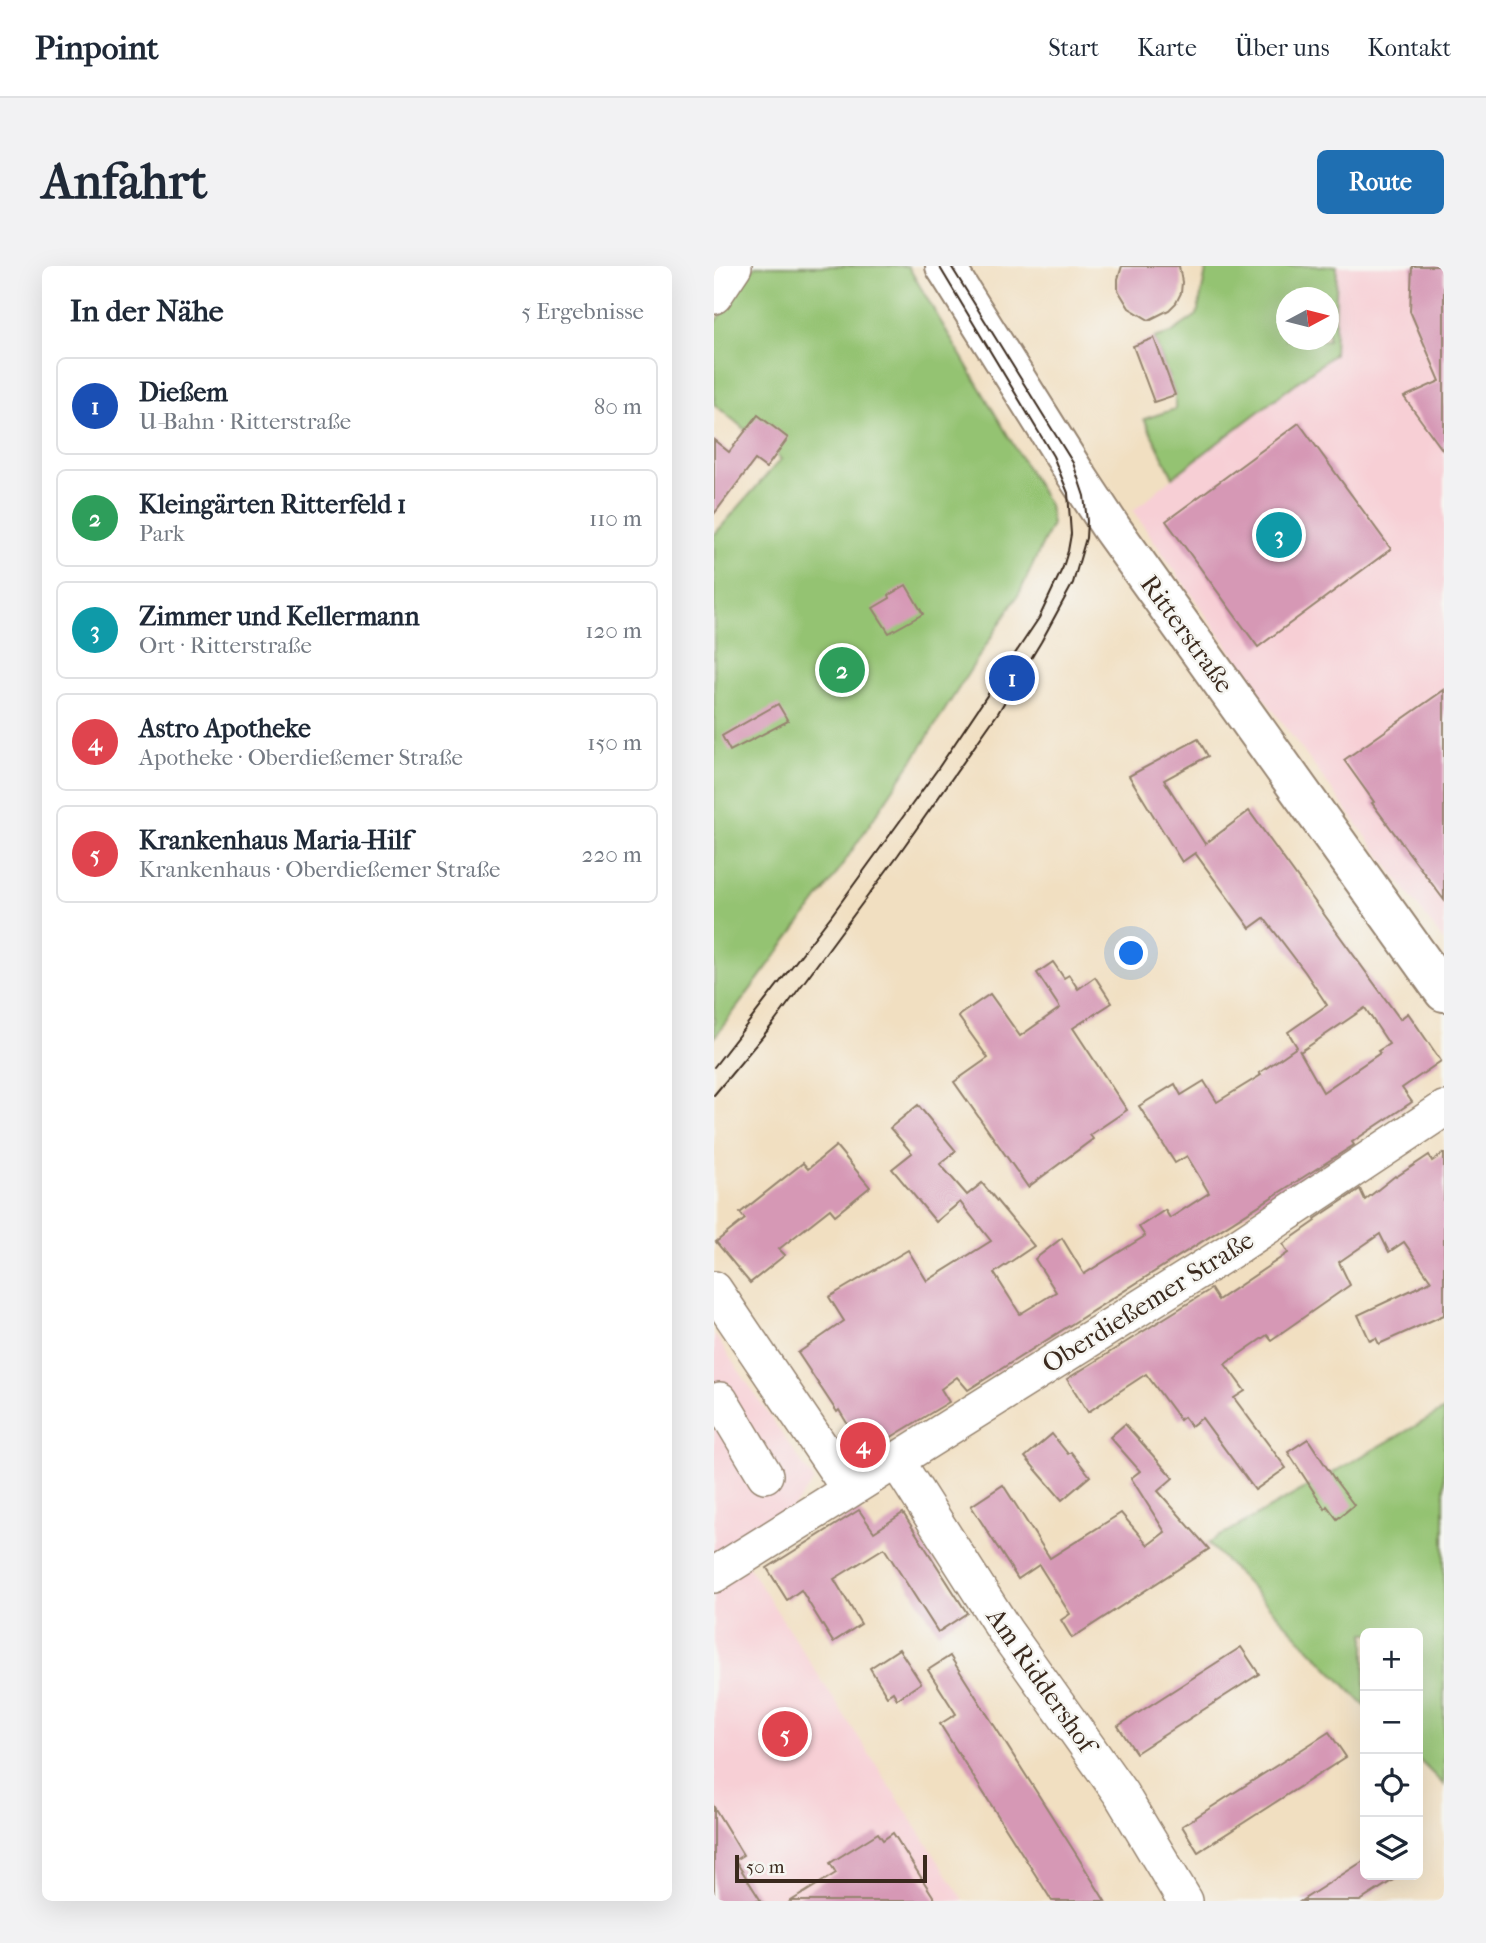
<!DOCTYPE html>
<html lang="de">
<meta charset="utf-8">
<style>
:root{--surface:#fff;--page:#f2f2f3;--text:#1f2937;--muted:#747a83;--line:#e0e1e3;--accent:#1f6fb2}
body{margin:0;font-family:"IM FELL French Canon",serif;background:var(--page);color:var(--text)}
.controls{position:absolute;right:21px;bottom:21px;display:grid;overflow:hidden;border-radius:10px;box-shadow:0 7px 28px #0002}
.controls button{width:63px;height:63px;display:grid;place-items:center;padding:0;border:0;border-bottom:2px solid var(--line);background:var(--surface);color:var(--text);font:35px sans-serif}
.compass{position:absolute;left:562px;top:21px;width:63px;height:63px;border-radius:50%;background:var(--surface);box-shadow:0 7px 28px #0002;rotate:83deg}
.scale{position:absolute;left:21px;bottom:18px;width:192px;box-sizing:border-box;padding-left:7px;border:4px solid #3b2a1e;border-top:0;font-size:19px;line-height:24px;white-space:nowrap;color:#3b2a1e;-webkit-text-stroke:5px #f6f6f2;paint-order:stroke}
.you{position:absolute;left:418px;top:688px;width:24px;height:24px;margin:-18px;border:5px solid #fff;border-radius:50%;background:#1a73e8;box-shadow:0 0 0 10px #1a73e833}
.badge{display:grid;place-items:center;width:46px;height:46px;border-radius:50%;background:var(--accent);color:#fff;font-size:23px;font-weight:700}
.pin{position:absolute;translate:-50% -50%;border:4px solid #fff;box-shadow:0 2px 7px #0006}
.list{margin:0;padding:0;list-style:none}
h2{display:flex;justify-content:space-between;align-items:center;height:91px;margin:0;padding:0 28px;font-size:30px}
h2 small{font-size:23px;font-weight:400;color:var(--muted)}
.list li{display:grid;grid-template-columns:46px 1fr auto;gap:21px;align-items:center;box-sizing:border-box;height:98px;margin:0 14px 14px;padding:0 14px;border:2px solid var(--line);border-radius:10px}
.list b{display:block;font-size:26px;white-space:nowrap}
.list p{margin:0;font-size:23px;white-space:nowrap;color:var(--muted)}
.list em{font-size:23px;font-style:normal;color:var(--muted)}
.icon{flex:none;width:38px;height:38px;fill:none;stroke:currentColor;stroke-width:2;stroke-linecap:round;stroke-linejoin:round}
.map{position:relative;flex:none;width:730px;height:1635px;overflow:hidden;border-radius:10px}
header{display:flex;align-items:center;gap:42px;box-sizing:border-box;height:98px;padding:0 35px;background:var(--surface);border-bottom:2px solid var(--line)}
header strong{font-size:33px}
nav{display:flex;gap:38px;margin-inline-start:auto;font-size:24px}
.intro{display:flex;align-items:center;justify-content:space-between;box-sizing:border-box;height:168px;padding:0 42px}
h1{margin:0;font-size:49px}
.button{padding:18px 32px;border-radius:10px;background:var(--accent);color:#fff;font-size:24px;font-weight:700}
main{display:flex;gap:42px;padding:0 42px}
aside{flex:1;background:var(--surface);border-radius:10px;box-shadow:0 7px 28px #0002}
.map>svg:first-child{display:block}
.built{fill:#f7cfd5}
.green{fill:#94c372;stroke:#687648;stroke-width:2;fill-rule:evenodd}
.building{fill:#d698b5;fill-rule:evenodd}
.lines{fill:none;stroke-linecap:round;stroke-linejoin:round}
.minor-casing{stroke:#968470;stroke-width:38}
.major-casing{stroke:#968470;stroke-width:42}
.minor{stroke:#fff;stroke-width:35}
.major{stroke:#fff;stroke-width:38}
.tram{stroke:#3b2a1e;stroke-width:2}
.labels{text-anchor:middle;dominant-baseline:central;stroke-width:5;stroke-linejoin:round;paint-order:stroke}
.street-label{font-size:26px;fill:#3b2a1e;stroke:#f6f6f2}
</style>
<header>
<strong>Pinpoint</strong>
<nav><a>Start</a><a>Karte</a><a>Über uns</a><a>Kontakt</a></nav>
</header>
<div class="intro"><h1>Anfahrt</h1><a class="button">Route</a></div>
<main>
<aside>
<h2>In der Nähe<small>5 Ergebnisse</small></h2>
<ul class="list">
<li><span class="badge" style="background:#1a4fb4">1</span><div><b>Dießem</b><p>U-Bahn · Ritterstraße</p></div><em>80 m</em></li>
<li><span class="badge" style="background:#2e9e5b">2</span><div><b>Kleingärten Ritterfeld 1</b><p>Park</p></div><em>110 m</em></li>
<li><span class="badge" style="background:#0f9aa8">3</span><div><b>Zimmer und Kellermann</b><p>Ort · Ritterstraße</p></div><em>120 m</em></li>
<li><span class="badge" style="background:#e0444e">4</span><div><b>Astro Apotheke</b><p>Apotheke · Oberdießemer Straße</p></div><em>150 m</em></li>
<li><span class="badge" style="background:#e0444e">5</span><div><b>Krankenhaus Maria-Hilf</b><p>Krankenhaus · Oberdießemer Straße</p></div><em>220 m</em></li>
</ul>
</aside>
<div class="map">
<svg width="730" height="1635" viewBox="0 0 730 1635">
<rect width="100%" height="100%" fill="#f6f6f2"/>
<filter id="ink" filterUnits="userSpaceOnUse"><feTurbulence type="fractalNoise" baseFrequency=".0143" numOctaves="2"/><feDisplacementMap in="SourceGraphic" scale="14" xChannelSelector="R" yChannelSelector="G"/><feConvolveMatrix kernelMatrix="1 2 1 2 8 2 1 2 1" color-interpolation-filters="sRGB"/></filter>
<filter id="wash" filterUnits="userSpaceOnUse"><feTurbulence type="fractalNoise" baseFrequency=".00686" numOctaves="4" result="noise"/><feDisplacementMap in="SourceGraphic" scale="28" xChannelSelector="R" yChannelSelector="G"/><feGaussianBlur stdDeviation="1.57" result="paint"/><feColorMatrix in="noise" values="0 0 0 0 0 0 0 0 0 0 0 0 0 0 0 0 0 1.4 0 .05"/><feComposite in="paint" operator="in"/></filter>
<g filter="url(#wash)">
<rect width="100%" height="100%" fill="#f1dfc1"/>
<g class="built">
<path d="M623 0H730V676L547 428 419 245 459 211 620 88Z"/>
<path d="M0 1068 100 1215 34 1300 250 1635H0Z"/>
</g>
<g class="green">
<path d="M41 0H194L335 239 338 258 306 326 206 483 117 616 0 772V269L67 193 0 138V59Z"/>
<path d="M493 0H623L620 88 459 211 430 153 461 143V129L440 72 457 67 483 49ZM572 32H614V74H572Z"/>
<path d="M730 1144V1519L704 1493V1367H651V1440L494 1277Z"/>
</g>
<g id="blocks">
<g class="building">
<path d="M408 0H465L468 16 467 27 462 37 455 44 435 54 415 42 404 24V13Z"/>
<path d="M698 0H730V186L690 131 726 115 696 45Z"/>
<path d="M440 72 461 129 440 136 419 80Z"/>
<path d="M44 149 74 172 52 202 41 194 0 248V174L15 186Z"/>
<path d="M585 157 677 283 544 381 452 255Z"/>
<path d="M192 319 209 348 175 367 159 342 176 332 175 329Z"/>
<path d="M730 424V634L658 537 660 536 630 494Z"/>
<path d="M64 438 74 455 16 485 8 470Z"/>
<path d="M484 473 494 490 450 514 491 578 535 545 686 753 694 747 727 795 688 822 698 836 638 876 640 879 254 1124 243 1111 227 1123 235 1136 151 1187 125 1144 123 1146 84 1087 130 1055 115 1031 194 984 213 1015 277 975 246 936 222 956 178 903 198 887 176 862 204 839 242 885 226 898 253 929 268 917 320 980 280 1007 306 1048 342 1026 321 993 348 972 370 1008 431 970 425 961 451 944 456 952 495 927 473 890 461 897 425 840 461 818 467 829 490 815 503 836 547 809 545 807 583 781 574 766 613 739 591 706 550 652 536 662 481 587 468 596 415 510ZM651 742 675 778 664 785 666 787 609 826 585 784 586 786Z"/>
<path d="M339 696 350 712 355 709 364 723 381 711 398 737 359 762 413 844 376 869 379 873 314 921 240 816 274 792 244 750 276 728 306 770 346 742 323 707Z"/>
<path d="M122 880 156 921 121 949 116 943 65 983 71 989 36 1017 2 976 31 953 26 947 89 897 94 903Z"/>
<path d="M730 887V1049L665 1078 662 1072 656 1075 644 1049 717 1015 690 976 675 986 666 968 625 996 636 1019 557 1074 553 1069 511 1098 531 1125 520 1132 572 1202 541 1224 488 1152 477 1160 470 1151 466 1154 432 1108 374 1146 353 1113 497 1023 504 1034 574 987 569 978 602 955 601 953 646 923 651 934 681 910 682 911 715 889 718 895Z"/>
<path d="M411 1158 459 1212 444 1225 495 1283 358 1372 347 1354 356 1348 325 1299 304 1313 257 1240 289 1219 336 1292 407 1247 434 1279 451 1266 417 1212 426 1205 396 1171Z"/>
<path d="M338 1168 354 1188 357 1186 376 1210 348 1234 311 1191Z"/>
<path d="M594 1173 621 1214 640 1239 623 1253 613 1240 611 1243 574 1186Z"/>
<path d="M145 1244 160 1266 189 1247 253 1347 224 1366 170 1282 120 1313 147 1358 119 1376 87 1324 73 1334 53 1302Z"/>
<path d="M527 1381 545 1408 422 1487 404 1460Z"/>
<path d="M185 1383 207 1417 183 1433 179 1426 173 1430 156 1402Z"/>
<path d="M236 1390 362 1588 391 1635H338L226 1458 242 1448 214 1404Z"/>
<path d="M615 1466 632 1491 484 1586 468 1560Z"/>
<path d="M0 1541 29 1589 21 1594 47 1635H0Z"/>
<path d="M164 1567 169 1574 179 1567 222 1635H77L122 1607 116 1597Z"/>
<path d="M651 1594V1609H687L646 1635H587Z"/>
</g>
</g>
</g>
<g filter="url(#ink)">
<use href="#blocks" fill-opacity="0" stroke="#968470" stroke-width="2"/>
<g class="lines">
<defs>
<g id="minor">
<path d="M0 30 20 0"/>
<path d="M0 1023 135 1223"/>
<path d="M6 1134 51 1209"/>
<path d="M182 1194 291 1365 407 1528 471 1635"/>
<path d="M0 1309 524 980 730 843"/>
</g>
<path id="major" d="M231 0 361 207 398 263 730 726"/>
</defs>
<use href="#minor" class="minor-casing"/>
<use href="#major" class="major-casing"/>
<use href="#minor" class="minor"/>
<use href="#major" class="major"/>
<g class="tram">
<path d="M0 801 117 650 223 504 325 352 349 301 354 285 357 268 354 227 339 190 225 0"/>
<path d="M0 829 59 758 184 589 284 447 327 376 359 317 372 272 373 255 370 230 359 197 237 0"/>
</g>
</g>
</g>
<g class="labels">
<g class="street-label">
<text transform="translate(473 368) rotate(54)">Ritterstraße</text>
<text transform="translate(434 1036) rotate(-32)">Oberdießemer Straße</text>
<text transform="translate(327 1414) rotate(55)">Am Riddershof</text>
</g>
</g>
</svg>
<div class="controls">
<button>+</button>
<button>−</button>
<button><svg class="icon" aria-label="locate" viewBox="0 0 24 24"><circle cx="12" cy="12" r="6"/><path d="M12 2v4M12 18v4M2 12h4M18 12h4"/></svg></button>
<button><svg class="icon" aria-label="layers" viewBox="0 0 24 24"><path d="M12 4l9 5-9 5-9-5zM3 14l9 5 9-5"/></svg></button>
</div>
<svg class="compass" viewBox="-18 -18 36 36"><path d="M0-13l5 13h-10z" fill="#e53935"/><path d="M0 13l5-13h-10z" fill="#747a83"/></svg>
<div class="scale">50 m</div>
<div class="you"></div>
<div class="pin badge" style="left:298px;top:412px;background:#1a4fb4">1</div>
<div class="pin badge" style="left:128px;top:404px;background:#2e9e5b">2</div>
<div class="pin badge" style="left:565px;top:269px;background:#0f9aa8">3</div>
<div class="pin badge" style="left:149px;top:1179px;background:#e0444e">4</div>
<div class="pin badge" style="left:71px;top:1468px;background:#e0444e">5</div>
</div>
</main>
